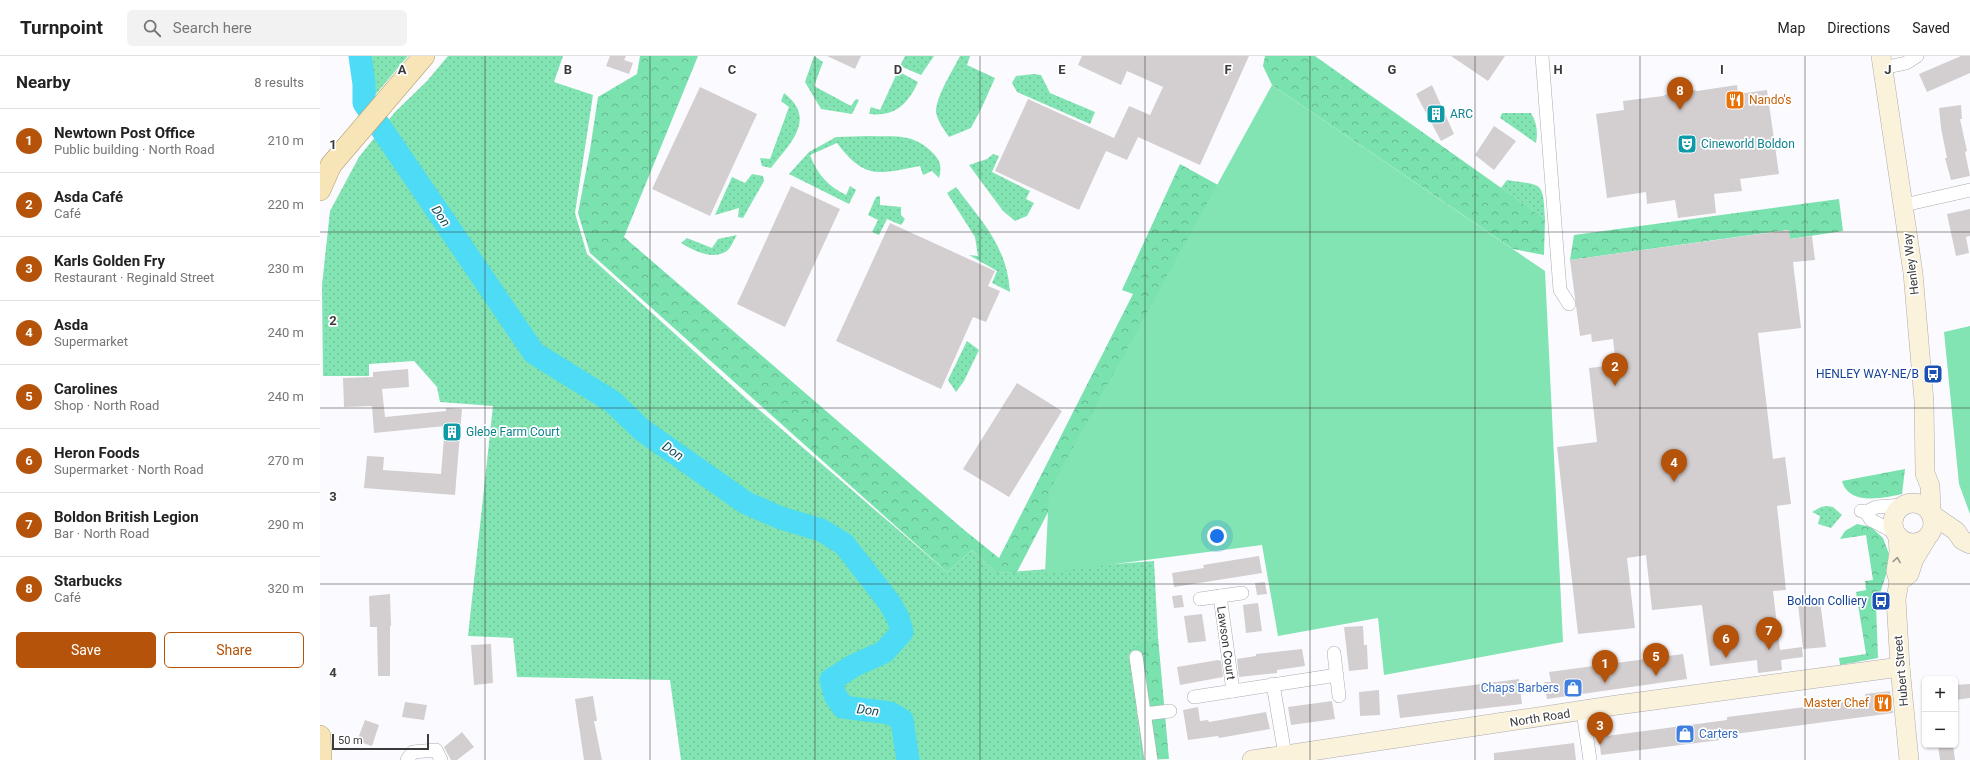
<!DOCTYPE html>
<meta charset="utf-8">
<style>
:root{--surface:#fff;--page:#f2f2f2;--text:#222;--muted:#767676;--line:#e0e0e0;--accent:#b45309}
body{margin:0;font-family:Roboto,sans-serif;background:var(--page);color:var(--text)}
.controls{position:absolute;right:12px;bottom:12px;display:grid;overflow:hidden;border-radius:6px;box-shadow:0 1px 3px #0004}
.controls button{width:36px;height:36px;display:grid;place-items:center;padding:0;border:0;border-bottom:1px solid var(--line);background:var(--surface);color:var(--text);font:20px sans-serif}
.scale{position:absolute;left:12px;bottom:10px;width:97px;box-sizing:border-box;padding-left:4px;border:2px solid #3b3b3d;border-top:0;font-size:11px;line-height:14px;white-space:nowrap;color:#3b3b3d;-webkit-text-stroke:3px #fff;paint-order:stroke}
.you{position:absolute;left:897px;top:480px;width:14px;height:14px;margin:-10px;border:3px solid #fff;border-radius:50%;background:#1a73e8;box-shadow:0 0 0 6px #1a73e833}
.badge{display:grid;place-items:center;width:26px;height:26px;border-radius:50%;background:var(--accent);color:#fff;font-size:13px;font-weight:700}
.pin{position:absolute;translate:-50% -33px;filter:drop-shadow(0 1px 2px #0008)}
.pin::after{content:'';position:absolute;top:21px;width:14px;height:12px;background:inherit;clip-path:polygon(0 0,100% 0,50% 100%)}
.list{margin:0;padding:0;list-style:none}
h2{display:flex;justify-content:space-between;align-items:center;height:52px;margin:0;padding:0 16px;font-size:17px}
h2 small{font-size:13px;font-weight:400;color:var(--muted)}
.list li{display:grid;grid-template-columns:26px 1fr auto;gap:12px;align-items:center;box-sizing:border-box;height:64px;padding:0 16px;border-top:1px solid var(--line)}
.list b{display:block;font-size:15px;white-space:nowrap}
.list p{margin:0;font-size:13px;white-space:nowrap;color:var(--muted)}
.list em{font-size:13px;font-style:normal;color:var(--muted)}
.actions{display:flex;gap:8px;padding:12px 16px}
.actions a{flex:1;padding:9px 0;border:1px solid var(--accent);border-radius:6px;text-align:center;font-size:14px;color:var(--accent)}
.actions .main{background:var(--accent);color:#fff}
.icon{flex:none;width:22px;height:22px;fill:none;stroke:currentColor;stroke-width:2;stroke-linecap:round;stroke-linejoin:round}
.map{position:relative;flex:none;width:1650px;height:704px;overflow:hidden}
header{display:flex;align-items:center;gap:24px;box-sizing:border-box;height:56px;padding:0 20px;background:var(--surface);border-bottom:1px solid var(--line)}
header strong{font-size:19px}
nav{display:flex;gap:22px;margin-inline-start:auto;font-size:14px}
.search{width:280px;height:36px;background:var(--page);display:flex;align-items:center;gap:10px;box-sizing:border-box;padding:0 14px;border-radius:6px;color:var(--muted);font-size:15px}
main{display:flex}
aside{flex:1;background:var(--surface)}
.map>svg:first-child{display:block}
.grass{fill:url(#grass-dots)}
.forest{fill:url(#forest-crowns)}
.green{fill:#82e4b2}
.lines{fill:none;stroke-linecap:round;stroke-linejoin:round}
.river{stroke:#4ddbf5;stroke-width:23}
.building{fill:#d3ced0}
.street-casing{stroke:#acabb0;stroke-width:14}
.secondary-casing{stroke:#acabb0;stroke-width:20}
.primary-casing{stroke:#b19e6e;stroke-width:22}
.street{stroke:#fff;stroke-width:13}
.secondary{stroke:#fbf2db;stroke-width:19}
.primary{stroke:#f7e5b8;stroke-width:21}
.oneway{stroke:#9b968c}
.grid{fill:none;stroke:#3b3b3d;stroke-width:1;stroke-opacity:0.55}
.labels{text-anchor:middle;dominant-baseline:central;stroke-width:3.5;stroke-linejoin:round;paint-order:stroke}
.food-label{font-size:12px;fill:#c56008;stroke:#fff;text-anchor:start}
.culture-label{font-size:12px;fill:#0d838f;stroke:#fff;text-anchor:start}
.street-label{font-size:12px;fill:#3b3b3d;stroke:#fff}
.transit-label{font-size:12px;fill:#164399;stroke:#fff;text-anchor:end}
.shop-label{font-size:12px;fill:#366cbe;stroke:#fff;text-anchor:end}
.water-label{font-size:13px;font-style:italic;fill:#114e59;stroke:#fff}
.grid-label{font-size:13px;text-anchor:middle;font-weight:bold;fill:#3b3b3d;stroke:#fff;stroke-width:3.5;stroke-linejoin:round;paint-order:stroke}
</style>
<header>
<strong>Turnpoint</strong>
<div class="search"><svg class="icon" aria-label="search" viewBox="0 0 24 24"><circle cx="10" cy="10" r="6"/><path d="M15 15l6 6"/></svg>Search here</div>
<nav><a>Map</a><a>Directions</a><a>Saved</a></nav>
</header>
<main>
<aside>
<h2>Nearby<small>8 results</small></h2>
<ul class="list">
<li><span class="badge">1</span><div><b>Newtown Post Office</b><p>Public building · North Road</p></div><em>210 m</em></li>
<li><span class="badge">2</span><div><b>Asda Café</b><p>Café</p></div><em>220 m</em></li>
<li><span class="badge">3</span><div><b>Karls Golden Fry</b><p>Restaurant · Reginald Street</p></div><em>230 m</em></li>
<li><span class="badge">4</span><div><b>Asda</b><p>Supermarket</p></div><em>240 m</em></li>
<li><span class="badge">5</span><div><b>Carolines</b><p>Shop · North Road</p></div><em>240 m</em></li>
<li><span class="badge">6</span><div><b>Heron Foods</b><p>Supermarket · North Road</p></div><em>270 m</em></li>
<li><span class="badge">7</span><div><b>Boldon British Legion</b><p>Bar · North Road</p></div><em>290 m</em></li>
<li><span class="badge">8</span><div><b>Starbucks</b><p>Café</p></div><em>320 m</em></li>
</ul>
<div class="actions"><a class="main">Save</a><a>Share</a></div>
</aside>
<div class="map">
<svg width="1650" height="704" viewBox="0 0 1650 704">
<defs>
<pattern id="grass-dots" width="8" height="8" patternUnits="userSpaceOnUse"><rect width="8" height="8" fill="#82e4b2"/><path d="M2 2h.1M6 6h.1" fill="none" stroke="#71c49a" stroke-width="1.8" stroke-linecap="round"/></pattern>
<pattern id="forest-crowns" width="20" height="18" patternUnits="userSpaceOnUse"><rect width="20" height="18" fill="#7ae2ae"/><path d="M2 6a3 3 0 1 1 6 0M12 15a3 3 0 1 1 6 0" fill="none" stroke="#65b88f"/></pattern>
</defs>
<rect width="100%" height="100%" fill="#fbfbff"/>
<g class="grass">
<path d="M44 0H88L50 45V22Z"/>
<path d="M128 0H243L234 26 273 39 255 157 267 198 430 346 627 516 652 494 677 517 834 505 838 581 812 594 821 704H361L350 624 197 621 193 582 148 580 173 350 120 346 117 331 94 305 49 308V320H3L2 229 10 155 39 101 75 56 107 25Z"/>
<path d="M494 0 503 6 494 30 531 50 536 43 539 44 532 58 501 53 485 26Z"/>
<path d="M585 0H614L601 19 580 10Z"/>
<path d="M640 0H650L647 9 675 22 662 51 651 72 629 81C624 74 617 64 616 56 616 40 633 14 640 0Z"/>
<path d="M578 15 598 26C588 48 575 61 549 58L551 51 560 54Z"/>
<path d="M714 18 721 19 730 37 775 56 770 68 697 36 692 27 696 20Z"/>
<path d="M464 37C498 63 469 88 451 112L442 110 440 102 450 103 469 51 461 45Z"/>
<path d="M1182 57H1211C1217 67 1218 76 1216 87L1180 62Z"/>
<path d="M550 80C577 81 593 77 613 97 621 105 622 112 619 122L612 115 603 119 600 110C558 118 545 124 517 87L490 99C497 118 508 130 526 139L530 130 536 134 529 148 469 118 489 96 516 81Z"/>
<path d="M673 98 679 100 672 116 710 135 706 143 714 147 707 160 695 165 683 155 649 109 667 103Z"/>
<path d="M432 118 443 120 444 125 423 162 418 161 419 152 395 159 412 121 425 127Z"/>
<path d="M1187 124C1223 130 1223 124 1225 163L1181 132Z"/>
<path d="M636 131C662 166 687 190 690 236L672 227 677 215 649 199 658 200 655 181 627 137Z"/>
<path d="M560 140V149L581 151V159L585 163 581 169 567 163 559 179 552 176 558 164 548 159 556 141Z"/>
<path d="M417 179C414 183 411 192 407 195 392 205 373 194 361 187L367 182 392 192 398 183Z"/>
<path d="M647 285 659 294 644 325 636 336 628 324Z"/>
<path d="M1507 450 1513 451 1522 459 1511 472 1498 468 1500 460 1492 456 1501 451Z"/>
</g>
<g class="forest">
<path d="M320 0H378L304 181 643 473 679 502 813 238 802 234 860 108 898 129 697 516 677 517 652 494 627 516 270 197 258 157 270 94 278 41 317 18Z"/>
<path d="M945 0H995L1225 163 1224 199 1193 193 952 29 943 10Z"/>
<path d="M1519 143 1523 175 1470 183 1468 174 1250 204 1254 179Z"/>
<path d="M1585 413 1582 438C1563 442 1529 450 1522 425Z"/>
<path d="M1537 468 1551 471 1563 482 1569 498 1566 519 1556 549 1558 602 1520 609 1519 602 1546 598 1536 536 1546 534 1545 525 1553 524 1546 479 1520 483 1525 475Z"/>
<path d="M838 581 849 703 821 704 812 593Z"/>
</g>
<g class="green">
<path d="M952 29 1225 215 1243 586 1064 619 1058 562 958 580 942 489 725 517 729 435Z"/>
<path d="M1650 270V458L1639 428 1624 276Z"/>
</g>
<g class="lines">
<path class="river" d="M40 0 44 28V47L214 297 293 346 322 374 426 447 461 462 501 474 524 488 569 546 578 562 582 576 564 596 533 610 511 624 515 639 523 651 570 657 582 664 588 704"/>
</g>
<g class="building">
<path d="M290 0H306L304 4 313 7 309 18 286 10Z"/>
<path d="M507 0H541L535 13Z"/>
<path d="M762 0H929L880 109 818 81 807 104 786 95 759 154 675 115 708 43 794 82 809 50 830 59 843 31 807 15 801 29 758 9Z"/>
<path d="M1131 0H1185L1168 25Z"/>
<path d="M1641 0H1650V17L1607 36 1599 18Z"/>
<path d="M1112 29 1134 78 1121 85 1096 38Z"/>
<path d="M1417 29 1418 38 1447 34 1459 118 1420 123 1422 135 1394 138 1396 157 1358 162 1355 144 1327 148 1326 136 1287 142 1276 58 1304 54 1303 45 1343 40 1356 34 1369 33 1377 35Z"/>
<path d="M380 31 437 58 390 160 332 133Z"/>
<path d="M1641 49 1642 63H1640L1647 95 1645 96 1650 120 1631 124 1625 102H1627L1621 72 1619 52Z"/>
<path d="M1174 70 1196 85 1174 114 1155 99Z"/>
<path d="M471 130 520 153 465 271 417 248Z"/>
<path d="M1650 153V180L1646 181 1649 197 1636 200 1627 158Z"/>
<path d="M570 167 675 215 668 230 680 235 666 266 653 261 621 333 516 285Z"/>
<path d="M1469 174 1470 183 1492 180 1495 204 1473 206 1481 272 1438 277 1453 403 1465 401 1471 448 1457 450 1466 534 1453 535 1460 594 1482 591 1483 601 1461 604 1462 614 1438 617 1437 604 1390 610 1382 549 1332 554 1326 499 1307 502 1315 572 1258 578 1237 391 1277 386 1269 312 1296 309 1293 283 1272 286 1271 278 1260 280 1250 204Z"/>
<path d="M88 313 89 331 62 333 65 361 126 355V352L142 353 135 439 44 432 47 400 64 401 63 414 121 418 125 370 54 377 52 350 24 351 23 322 53 321V316Z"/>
<path d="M697 327 742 355 689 441 643 413Z"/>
<path d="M939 500 942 517 854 531 852 517 884 512 883 509Z"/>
<path d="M945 526 947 538 937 539 935 527Z"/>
<path d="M70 538 71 570H70V620H58L57 571H50L49 540Z"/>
<path d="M862 539 864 551 854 552 852 540Z"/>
<path d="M1500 545 1506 591 1483 593 1478 548Z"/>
<path d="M938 547 942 575 926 577 923 549Z"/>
<path d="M882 558 886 585 868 587 864 560Z"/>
<path d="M1043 570 1044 589H1047L1048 613 1029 615 1024 571Z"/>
<path d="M171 588 173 627 154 629 151 589Z"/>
<path d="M982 593 985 610 957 614V617L919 621 917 603 936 600V598Z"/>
<path d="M1363 598 1367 623 1227 643 1224 626H1231L1229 616Z"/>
<path d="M898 604 901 605 903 621 860 629 857 611Z"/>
<path d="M1199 623 1202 648 1080 662 1077 639Z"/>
<path d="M1650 628V642L1635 644V629Z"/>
<path d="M1059 634 1060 659 1040 660 1039 636Z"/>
<path d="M1570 635 1573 657 1400 680V684L1281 699 1279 681 1407 664V661L1546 643 1545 638Z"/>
<path d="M273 640 277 665H274L282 704H264L255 643Z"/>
<path d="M1012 645 1015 663 971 669 968 651Z"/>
<path d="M85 646 107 649 104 664 82 661Z"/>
<path d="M878 651 880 665 888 664 889 666 946 656 950 673 899 682 898 680 868 684 863 654Z"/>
<path d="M45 664 59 669 52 690 37 685Z"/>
<path d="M142 676 154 691 137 704H131L124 691Z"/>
<path d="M1254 687 1256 704H1174V697Z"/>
<path d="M1618 689H1633L1635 704H1620Z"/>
</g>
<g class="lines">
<defs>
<g id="street">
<path d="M1222 0 1240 234 1249 248"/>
<path d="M1563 12 1586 7 1597 0"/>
<path d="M1584 149 1650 134"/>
<path d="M1541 455 1546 456 1556 451 1584 449"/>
<path d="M1546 456 1551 464 1576 477"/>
<path d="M900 540 913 635"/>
<path d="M880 543 922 537"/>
<path d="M1014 597 1019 640"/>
<path d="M816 601 831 704"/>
<path d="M953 628 965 699"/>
<path d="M874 641 1017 619"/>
<path d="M1263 655 1270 704"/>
<path d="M824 658 850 655"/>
<path d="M87 704 93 696 116 694 121 704"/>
</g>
<g id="secondary">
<path d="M1561 0 1593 217 1604 345 1605 417 1610 430 1611 456"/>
<circle cx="1593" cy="467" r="20"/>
<path d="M1611 458 1636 475 1642 484 1650 488"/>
<path d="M1578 480 1579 496 1576 515 1579 526 1576 543 1580 611 1589 704"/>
<path d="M1579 526 1589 518 1594 503 1606 483"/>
<path d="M932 704 1297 649 1580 611"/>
</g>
<g id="primary">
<path d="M0 134 11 109 104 0"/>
<path d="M0 680 1 704"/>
</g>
</defs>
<use href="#street" class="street-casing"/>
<use href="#secondary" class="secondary-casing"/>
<use href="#primary" class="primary-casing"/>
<use href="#street" class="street"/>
<use href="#secondary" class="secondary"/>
<use href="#primary" class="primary"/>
</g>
<defs><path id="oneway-chevron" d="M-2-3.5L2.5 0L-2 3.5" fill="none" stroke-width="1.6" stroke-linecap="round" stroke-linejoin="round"/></defs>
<use class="oneway" href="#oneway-chevron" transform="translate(1577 504) rotate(-81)"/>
<path class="grid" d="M165 0V704M330 0V704M495 0V704M660 0V704M825 0V704M990 0V704M1155 0V704M1320 0V704M1485 0V704M0 176H1650M0 352H1650M0 528H1650"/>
<defs>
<symbol id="restaurant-square" viewBox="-11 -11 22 22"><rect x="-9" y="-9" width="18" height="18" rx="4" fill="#e8710a" stroke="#fff"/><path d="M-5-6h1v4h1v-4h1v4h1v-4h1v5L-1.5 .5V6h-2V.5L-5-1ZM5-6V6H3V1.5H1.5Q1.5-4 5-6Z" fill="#fff"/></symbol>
<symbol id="building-square" viewBox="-11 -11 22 22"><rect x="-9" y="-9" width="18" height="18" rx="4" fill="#0f9aa8" stroke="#fff"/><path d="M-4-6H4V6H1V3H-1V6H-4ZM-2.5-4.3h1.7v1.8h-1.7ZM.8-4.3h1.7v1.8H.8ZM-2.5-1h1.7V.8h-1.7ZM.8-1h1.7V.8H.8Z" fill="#fff"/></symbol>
<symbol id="theatre-square" viewBox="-11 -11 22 22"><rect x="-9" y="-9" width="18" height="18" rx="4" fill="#0f9aa8" stroke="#fff"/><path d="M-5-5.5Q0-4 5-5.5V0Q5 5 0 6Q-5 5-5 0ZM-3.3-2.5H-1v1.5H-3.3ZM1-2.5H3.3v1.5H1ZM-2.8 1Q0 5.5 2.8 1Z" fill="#fff"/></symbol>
<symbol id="bus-square" viewBox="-11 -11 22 22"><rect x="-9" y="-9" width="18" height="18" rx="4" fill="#1a4fb4" stroke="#fff"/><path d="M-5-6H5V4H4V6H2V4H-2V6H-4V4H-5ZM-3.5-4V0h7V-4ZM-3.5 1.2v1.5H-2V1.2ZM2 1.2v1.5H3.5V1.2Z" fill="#fff"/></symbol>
<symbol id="shop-square" viewBox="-11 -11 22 22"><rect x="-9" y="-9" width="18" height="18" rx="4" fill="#3f7fe0" stroke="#fff"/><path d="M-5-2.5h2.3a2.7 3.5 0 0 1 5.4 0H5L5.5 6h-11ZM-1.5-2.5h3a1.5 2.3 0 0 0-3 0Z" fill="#fff"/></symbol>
</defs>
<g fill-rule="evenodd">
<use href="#restaurant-square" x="1404" y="33" width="22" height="22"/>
<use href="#building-square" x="1105" y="47" width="22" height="22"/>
<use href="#theatre-square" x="1356" y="77" width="22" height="22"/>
<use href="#bus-square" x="1602" y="307" width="22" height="22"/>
<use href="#building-square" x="121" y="365" width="22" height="22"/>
<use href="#bus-square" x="1550" y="534" width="22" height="22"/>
<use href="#shop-square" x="1242" y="621" width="22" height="22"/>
<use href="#restaurant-square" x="1552" y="636" width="22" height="22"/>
<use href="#shop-square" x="1354" y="667" width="22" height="22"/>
</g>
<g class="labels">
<g class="food-label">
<text x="1429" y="44">Nando's</text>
<text x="1549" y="647" text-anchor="end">Master Chef</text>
</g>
<g class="culture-label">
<text x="1130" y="58">ARC</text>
<text x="1381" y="88">Cineworld Boldon</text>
<text x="146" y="376">Glebe Farm Court</text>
</g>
<g class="street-label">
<text transform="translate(1591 208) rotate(-97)">Henley Way</text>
<text transform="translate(906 587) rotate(82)">Lawson Court</text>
<text transform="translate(1581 615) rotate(-95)">Hubert Street</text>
<text transform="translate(1220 662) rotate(-9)">North Road</text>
</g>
<g class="transit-label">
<text x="1599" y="318">HENLEY WAY-NE/B</text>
<text x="1547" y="545">Boldon Colliery</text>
</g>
<g class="shop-label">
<text x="1239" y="632">Chaps Barbers</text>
<text x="1379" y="678" text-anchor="start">Carters</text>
</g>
<g class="water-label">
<text transform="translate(121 160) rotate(56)">Don</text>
<text transform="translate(353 395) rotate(35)">Don</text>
<text transform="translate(548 654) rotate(8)">Don</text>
</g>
</g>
<g class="grid-label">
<text x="82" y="18">A</text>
<text x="248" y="18">B</text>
<text x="412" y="18">C</text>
<text x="578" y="18">D</text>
<text x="742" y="18">E</text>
<text x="908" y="18">F</text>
<text x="1072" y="18">G</text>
<text x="1238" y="18">H</text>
<text x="1402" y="18">I</text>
<text x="1568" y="18">J</text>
<text x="13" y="93">1</text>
<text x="13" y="269">2</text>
<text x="13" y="445">3</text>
<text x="13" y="621">4</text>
</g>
</svg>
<div class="controls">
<button>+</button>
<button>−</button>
</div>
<div class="scale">50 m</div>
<div class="you"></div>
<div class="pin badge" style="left:1285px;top:627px">1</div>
<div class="pin badge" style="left:1295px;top:330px">2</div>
<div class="pin badge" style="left:1280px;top:689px">3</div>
<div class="pin badge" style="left:1354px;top:426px">4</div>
<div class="pin badge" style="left:1336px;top:620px">5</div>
<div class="pin badge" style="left:1406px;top:602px">6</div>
<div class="pin badge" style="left:1449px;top:594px">7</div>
<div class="pin badge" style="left:1360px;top:54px">8</div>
</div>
</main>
